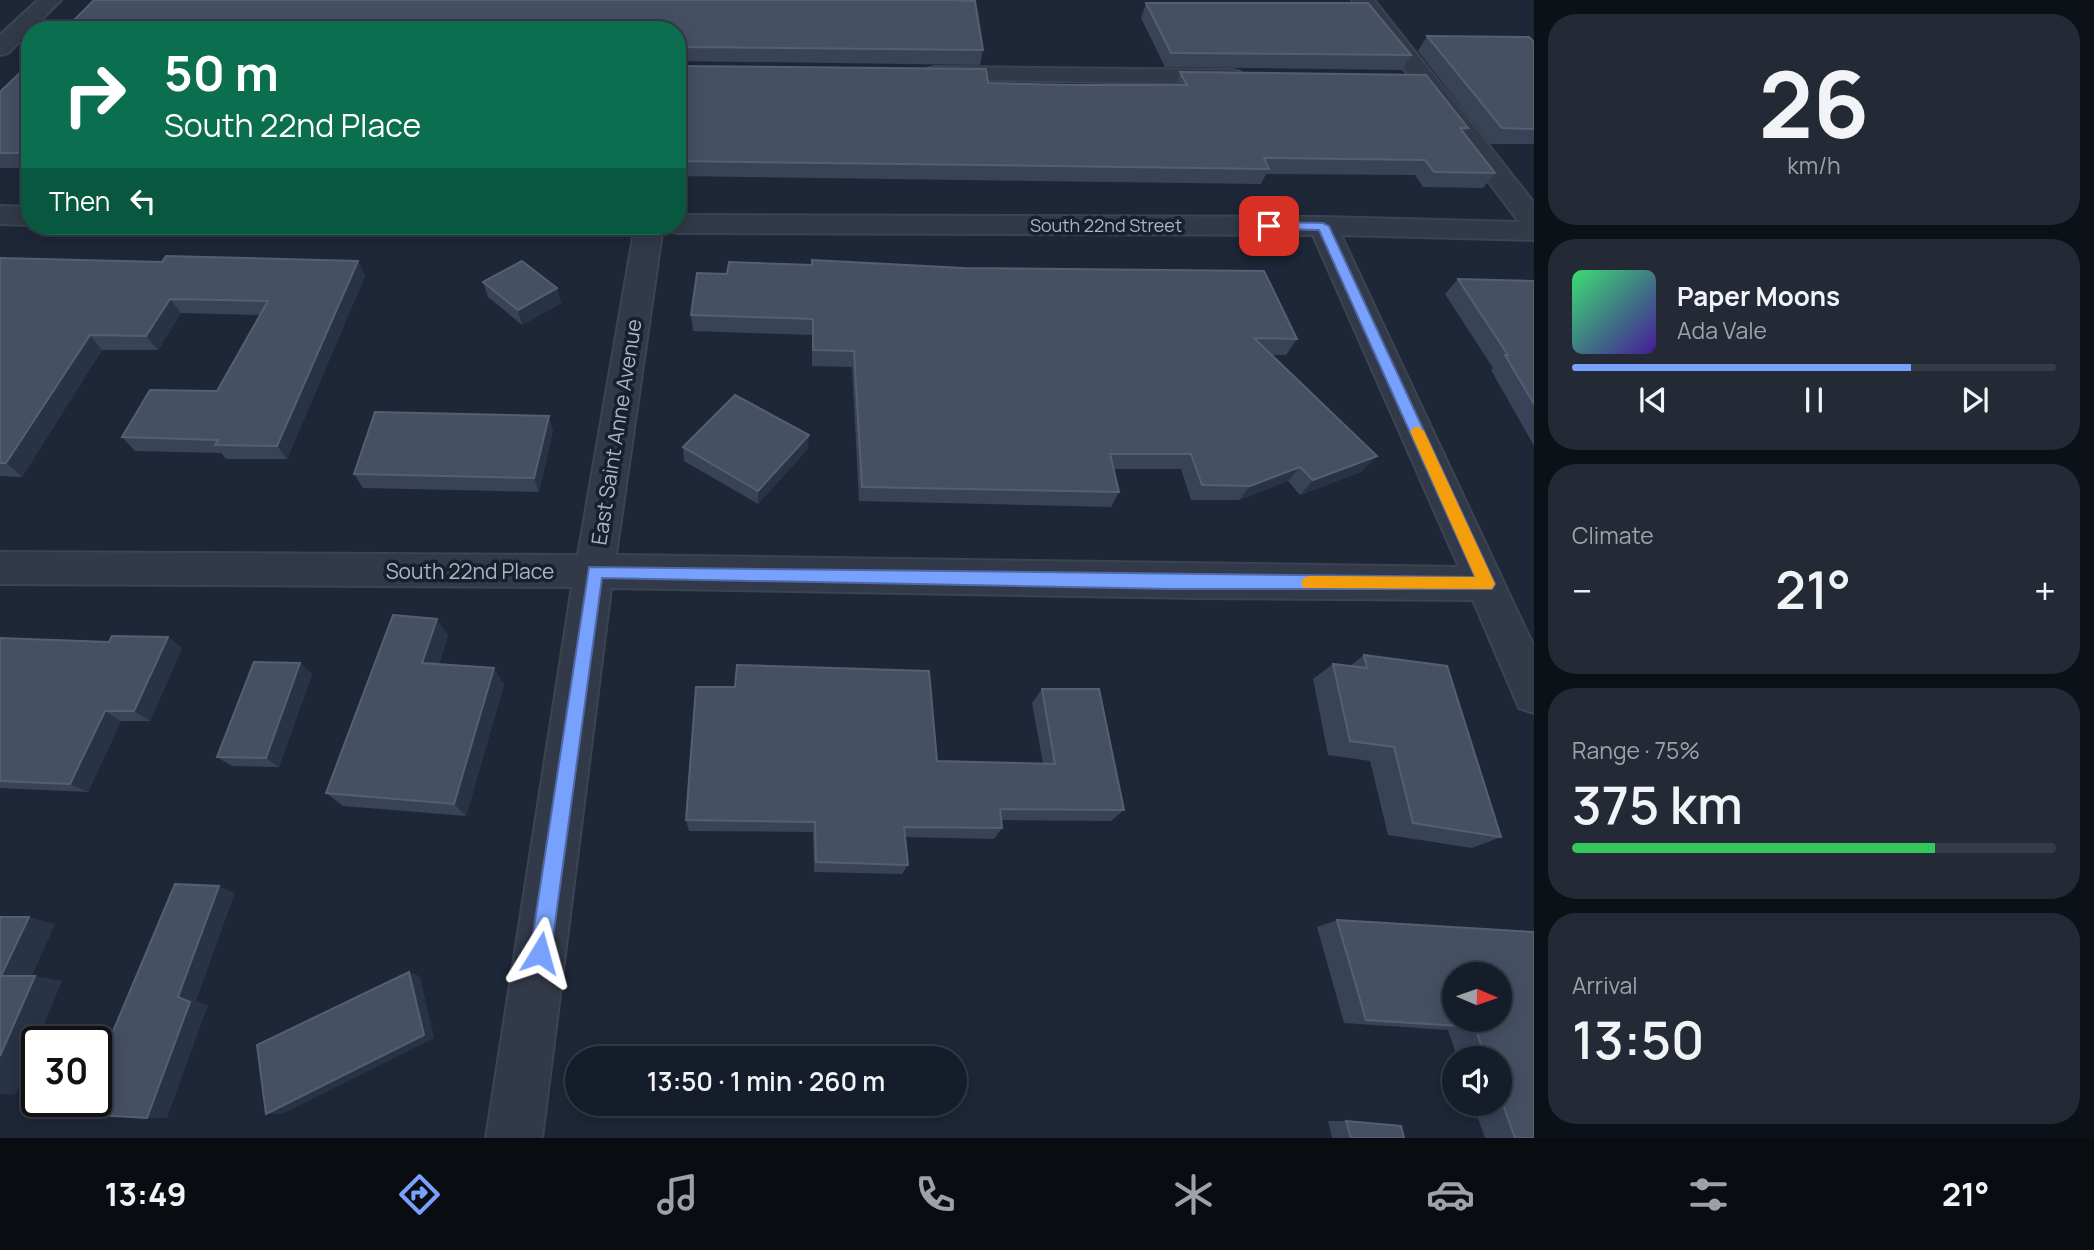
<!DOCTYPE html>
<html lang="en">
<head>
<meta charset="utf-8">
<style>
	:root { --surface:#161d2a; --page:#232a36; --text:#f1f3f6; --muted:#9ea2a8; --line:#353b47; --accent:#78a1fe }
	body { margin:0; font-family:Manrope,sans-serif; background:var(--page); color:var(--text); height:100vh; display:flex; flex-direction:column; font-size:26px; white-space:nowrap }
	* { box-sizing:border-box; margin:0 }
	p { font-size:23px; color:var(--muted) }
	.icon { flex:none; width:38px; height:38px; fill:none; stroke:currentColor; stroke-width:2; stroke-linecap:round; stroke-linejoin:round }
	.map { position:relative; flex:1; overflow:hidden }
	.details { display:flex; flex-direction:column; gap:14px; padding:14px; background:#0c1017; width:560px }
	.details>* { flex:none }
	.top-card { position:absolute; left:21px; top:21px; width:665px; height:214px; border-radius:28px; box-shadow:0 4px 18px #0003,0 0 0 2px var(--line); background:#0b6e4f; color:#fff; overflow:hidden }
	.needle { width:46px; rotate:92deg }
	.fabs { position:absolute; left:1442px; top:962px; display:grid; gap:14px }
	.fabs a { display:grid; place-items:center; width:70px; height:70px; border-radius:50%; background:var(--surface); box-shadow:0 4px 18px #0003,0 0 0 2px var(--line); font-size:35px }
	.speed { position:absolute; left:21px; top:1026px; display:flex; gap:14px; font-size:35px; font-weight:700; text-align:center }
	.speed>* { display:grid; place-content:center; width:91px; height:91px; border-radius:50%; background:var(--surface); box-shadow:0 4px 18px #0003,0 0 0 2px var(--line); line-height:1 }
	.speed .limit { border:4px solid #111; border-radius:10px; background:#fff; color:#111 }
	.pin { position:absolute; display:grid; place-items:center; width:60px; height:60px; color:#fff; margin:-30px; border-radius:14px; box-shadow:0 4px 10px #0006 }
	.me { position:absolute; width:77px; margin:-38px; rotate:8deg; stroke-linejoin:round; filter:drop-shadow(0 0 5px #0008) }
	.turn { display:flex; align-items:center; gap:24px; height:147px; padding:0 28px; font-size:32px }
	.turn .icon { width:91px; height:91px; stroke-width:2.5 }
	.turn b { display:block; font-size:49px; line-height:60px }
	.then { display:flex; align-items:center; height:66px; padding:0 28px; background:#0003; gap:14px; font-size:26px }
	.big { font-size:52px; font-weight:600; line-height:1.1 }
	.details .card { flex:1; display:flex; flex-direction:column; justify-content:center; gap:10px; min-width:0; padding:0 24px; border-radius:28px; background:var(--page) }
	.details .dial { align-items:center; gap:0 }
	.dial b { font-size:91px; line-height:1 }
	.song { display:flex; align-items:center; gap:21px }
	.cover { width:84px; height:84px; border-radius:10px; background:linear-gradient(135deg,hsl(140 70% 55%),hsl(260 70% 35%)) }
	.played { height:7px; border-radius:4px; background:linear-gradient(90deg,var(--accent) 70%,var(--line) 70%) }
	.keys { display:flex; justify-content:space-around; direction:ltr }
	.heat { display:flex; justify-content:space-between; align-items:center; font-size:38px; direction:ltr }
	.charge { height:10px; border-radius:5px; background:linear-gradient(90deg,#34c759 75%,var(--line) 0) }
	.trip { position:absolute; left:565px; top:1046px; width:402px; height:70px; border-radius:35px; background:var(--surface); box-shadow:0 4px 18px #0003,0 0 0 2px var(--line); font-weight:600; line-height:70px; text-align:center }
	.tab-bar { display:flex; height:112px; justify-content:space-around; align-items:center; background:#090c11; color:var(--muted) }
	.tab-bar .icon { width:49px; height:49px }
	.tab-bar .current { color:var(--accent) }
	.tab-bar b { font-size:32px; color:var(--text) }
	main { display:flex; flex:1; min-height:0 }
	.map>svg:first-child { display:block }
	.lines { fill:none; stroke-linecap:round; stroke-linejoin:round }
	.minor-casing { stroke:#3c4352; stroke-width:4 }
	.minor { fill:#323948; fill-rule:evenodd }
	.wall { fill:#394357 }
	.shaded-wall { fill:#293346 }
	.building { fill:#455063; stroke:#555f72; stroke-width:2; fill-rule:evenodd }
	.route { fill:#78a1fe; stroke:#4e69a5; stroke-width:2 }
	.slow { fill:#f59e0b }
	.labels { text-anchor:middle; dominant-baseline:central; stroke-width:7; stroke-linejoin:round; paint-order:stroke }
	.far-street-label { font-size:18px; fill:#acb4c5; stroke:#181f2d }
	.street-label { font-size:21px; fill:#acb4c5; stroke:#181f2d }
</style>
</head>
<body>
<main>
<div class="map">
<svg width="1534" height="1138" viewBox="0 0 1534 1138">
	<rect width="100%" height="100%" fill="#1e2738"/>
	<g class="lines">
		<defs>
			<g id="minor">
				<polygon points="38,0 61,0 8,53 0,55 0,35"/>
				<polygon points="1352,0 1374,0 1534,203 1534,240 1341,235 1534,647 1534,713 1519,708 1473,600 1199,598 611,588 542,1138 486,1138 572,587 0,584 0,552 578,555 635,226 663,226 616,555 1459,567 1313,235 677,233 667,230 664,226 677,226 677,215 1323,217 1519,222"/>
				<polygon points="935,67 1232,70 1240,72 1244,77 1240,82 1232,84 927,79 923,74 927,69"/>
				<polygon points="0,206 30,207 30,225 0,224"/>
			</g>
		</defs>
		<use href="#minor" class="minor-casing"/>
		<use href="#minor" class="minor"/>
	</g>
	<g class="wall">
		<polygon points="1146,3 1411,55 1402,70 1165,67 1141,18"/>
		<polygon points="677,30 983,50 980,65 677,61"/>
		<polygon points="1427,36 1534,42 1534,144 1490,144 1418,51"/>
		<polygon points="30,63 30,168 0,168 0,92"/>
		<polygon points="677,66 988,83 1071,85 1175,85 1180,72 1468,128 1464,133 1495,173 1483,188 1423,187 1415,175 1266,174 1261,184 677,176"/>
		<polygon points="0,258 162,262 358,261 365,276 287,459 226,459 221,453 135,451 122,437 217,391 260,315 181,313 158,350 102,350 22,477 0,476"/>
		<polygon points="727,274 1297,339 1286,355 1271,355 1363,471 1300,495 1288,481 1239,500 1191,500 1181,469 1114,469 1119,492 1111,507 859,501 852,367 812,366 812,335 693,331 691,315"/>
		<polygon points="1458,279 1534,281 1534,446 1491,370 1493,368 1445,294"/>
		<polygon points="483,282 557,288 561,303 522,325 488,297"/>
		<polygon points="553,430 539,492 363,488 354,474"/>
		<polygon points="683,447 808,449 758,504 684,461"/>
		<polygon points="448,635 439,664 504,684 466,816 343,806 326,793"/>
		<polygon points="168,637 182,648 150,721 121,721 88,792 0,788 0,638 109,642"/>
		<polygon points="1364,655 1501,837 1472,848 1388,835 1370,761 1328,755 1313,679 1333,664 1350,666"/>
		<polygon points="300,663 312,674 279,767 232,766 217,757"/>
		<polygon points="1042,689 1124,810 1111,821 1001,820 1002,828 994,839 905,837 908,865 902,874 814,872 813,832 689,831 686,820 937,761 1043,763 1032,703"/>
		<polygon points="1337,920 1534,932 1534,1138 1485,1138 1473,1104 1500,1104 1500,1059 1458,1059 1448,1030 1344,1023 1317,927"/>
		<polygon points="1328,1121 1346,1121 1404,1138 1332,1138"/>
	</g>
	<g class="shaded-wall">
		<polygon points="358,261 365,276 287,459 277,446"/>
		<polygon points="557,288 561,303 522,325 518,310"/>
		<polygon points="170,299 181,313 158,350 146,336"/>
		<polygon points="90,335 102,350 22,477 6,463"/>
		<polygon points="549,416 553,430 539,492 534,478"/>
		<polygon points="809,435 808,449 758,504 758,491"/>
		<polygon points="1377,456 1363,471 1300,495 1313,480"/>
		<polygon points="1300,467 1288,481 1239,500 1250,486"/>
		<polygon points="437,619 448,635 434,678 422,663"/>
		<polygon points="168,637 182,648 150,721 134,711"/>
		<polygon points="300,663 312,674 279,767 266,758"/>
		<polygon points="494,668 504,684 466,816 454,804"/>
		<polygon points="105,711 121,721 88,792 70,784"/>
		<polygon points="219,886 235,893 196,1001 208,1005 167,1118 147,1118 178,997"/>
		<polygon points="29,917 55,924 30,981 1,976"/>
		<polygon points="409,972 420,976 434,1038 282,1114 266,1114"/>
		<polygon points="35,976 62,981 15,1095 0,1094 0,1056"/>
	</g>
	<g class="building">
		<polygon points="94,0 946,0 975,1 983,50 677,47 677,30 64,30"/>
		<polygon points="1146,3 1368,3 1411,55 1171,53"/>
		<polygon points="1427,36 1529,37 1534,42 1534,129 1502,128"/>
		<polygon points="30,63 30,153 0,153 0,92"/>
		<polygon points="677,66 986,69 988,83 1071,85 1187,85 1180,72 1426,75 1468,128 1460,128 1495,173 1434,172 1425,160 1264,158 1269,169 677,161"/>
		<polygon points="166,256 358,261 277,446 215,445 218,440 122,437 150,390 217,391 268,301 170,299 146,336 90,335 6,463 0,463 0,258 162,262"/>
		<polygon points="812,260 963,268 1264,271 1297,339 1254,338 1377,456 1313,480 1300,467 1250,486 1202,485 1191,454 1110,454 1119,492 862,487 854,351 813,350 813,319 691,315 697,273 727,274 729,262 812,265"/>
		<polygon points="522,261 557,288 518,310 483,282"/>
		<polygon points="1458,279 1534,281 1534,404 1505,355 1508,355"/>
		<polygon points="735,395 809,435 758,491 683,447"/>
		<polygon points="375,412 549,416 534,478 354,474"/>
		<polygon points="393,615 437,619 422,663 494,668 454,804 326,793"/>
		<polygon points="112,636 168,637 134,711 105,711 70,784 0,781 0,638 109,642"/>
		<polygon points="1364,655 1447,666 1501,837 1413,823 1394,747 1350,741 1333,664 1367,668"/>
		<polygon points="254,662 300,663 266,758 217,757"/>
		<polygon points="737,665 929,671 937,761 1055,764 1042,689 1099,689 1124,810 1000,809 1002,828 904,827 908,865 816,862 815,822 686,820 696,687 735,687"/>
		<polygon points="175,884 219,886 178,997 190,1002 147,1118 79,1114 84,1101 96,1101 96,1072"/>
		<polygon points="0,917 29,917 1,976 35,976 0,1056"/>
		<path d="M1337,920L1534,932V1138H1515L1500,1096V1059H1486L1475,1027L1366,1020ZM1454,975H1500V1020H1454Z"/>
		<polygon points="409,972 424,1035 266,1114 257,1045"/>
		<polygon points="1346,1121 1401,1126 1404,1138 1351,1138"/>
	</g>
	<polygon class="route" points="1269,222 1323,223 1329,226 1495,584 1492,589 1172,589 602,578 551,953 548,961 540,964 533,961 530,953 589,567 1475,577 1319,230 1265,229 1263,226"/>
	<polygon class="slow" points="1417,426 1424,431 1495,584 1492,589 1304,588 1301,583 1304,578 1309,576 1475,577 1410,431"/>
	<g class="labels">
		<g class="far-street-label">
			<text x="1106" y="225">South 22nd Street</text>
		</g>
		<g class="street-label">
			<text transform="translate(616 432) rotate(-81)">East Saint Anne Avenue</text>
			<text x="470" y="571">South 22nd Place</text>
		</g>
	</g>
</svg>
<div class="fabs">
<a><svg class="needle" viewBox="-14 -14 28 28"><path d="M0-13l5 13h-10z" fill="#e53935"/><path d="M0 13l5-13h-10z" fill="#9ea2a8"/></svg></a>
<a><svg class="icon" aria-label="sound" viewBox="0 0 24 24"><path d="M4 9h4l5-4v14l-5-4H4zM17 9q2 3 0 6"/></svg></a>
</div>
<div class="speed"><div class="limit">30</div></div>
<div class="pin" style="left:1269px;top:226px;background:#d93025"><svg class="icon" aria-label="arrive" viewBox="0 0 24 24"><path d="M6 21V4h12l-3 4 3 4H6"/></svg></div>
<svg class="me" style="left:540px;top:953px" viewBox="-20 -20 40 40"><path d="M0-17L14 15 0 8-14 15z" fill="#78a1fe" stroke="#fff" stroke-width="4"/></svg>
<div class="trip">13:50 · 1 min · 260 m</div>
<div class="top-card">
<div class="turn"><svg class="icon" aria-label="right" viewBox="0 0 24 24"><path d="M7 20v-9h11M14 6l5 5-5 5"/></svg><div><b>50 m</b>South 22nd Place</div></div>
<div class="then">Then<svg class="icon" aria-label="left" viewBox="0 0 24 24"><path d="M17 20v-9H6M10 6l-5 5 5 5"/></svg></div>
</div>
</div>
<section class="details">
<div class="card dial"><b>26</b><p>km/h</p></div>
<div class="card">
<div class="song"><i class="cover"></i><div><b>Paper Moons</b><p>Ada Vale</p></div></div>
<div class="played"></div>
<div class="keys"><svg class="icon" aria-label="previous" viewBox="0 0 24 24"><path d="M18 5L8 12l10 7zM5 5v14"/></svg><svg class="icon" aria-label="pause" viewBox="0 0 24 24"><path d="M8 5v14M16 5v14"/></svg><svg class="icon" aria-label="next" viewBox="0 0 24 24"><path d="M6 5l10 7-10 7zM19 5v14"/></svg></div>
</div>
<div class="card"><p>Climate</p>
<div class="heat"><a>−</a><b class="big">21°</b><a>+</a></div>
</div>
<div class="card"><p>Range · 75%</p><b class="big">375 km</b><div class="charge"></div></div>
<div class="card"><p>Arrival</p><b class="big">13:50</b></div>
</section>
</main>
<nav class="tab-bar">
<b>13:49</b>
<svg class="icon current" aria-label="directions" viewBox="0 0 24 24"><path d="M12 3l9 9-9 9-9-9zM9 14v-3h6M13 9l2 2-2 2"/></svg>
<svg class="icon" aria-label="music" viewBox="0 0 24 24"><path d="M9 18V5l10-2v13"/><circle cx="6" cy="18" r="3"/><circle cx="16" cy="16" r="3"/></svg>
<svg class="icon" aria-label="phone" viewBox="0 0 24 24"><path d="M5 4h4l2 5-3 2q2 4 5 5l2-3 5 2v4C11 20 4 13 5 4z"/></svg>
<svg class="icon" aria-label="climate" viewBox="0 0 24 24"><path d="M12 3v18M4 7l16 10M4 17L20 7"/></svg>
<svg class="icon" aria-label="car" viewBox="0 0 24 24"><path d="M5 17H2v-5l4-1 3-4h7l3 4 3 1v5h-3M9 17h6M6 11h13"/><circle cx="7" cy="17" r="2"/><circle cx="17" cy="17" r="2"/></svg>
<svg class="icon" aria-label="filters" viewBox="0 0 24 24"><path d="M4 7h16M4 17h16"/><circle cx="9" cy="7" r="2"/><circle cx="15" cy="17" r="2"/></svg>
<b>21°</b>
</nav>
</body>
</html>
